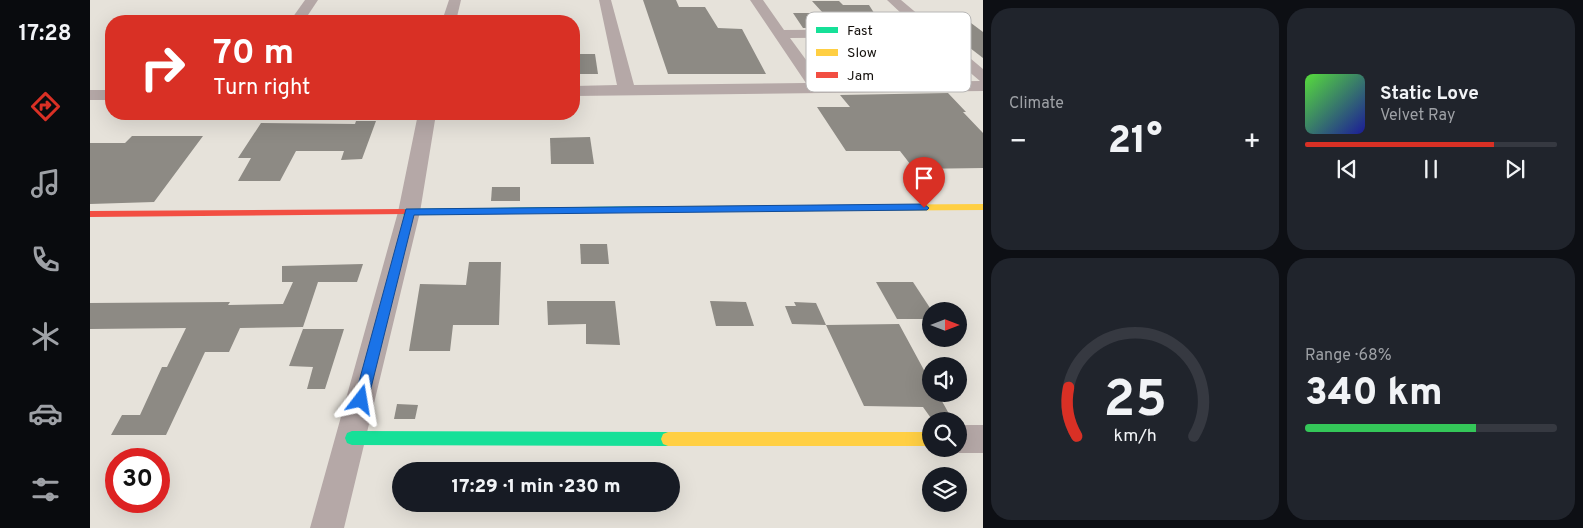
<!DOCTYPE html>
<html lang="en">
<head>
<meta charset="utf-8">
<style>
	:root { --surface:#171b24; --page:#20242c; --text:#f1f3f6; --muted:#9ea1a6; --line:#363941; --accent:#d93025 }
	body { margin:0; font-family:Overpass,sans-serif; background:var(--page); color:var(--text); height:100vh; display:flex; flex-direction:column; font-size:19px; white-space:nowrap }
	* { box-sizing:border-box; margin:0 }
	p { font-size:16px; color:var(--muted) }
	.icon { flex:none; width:28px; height:28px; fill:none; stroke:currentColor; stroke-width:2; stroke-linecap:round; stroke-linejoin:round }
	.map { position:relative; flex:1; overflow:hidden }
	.sheet { display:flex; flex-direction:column; gap:8px; padding:8px; background:#0d0f14; width:600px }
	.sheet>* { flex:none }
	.banner { position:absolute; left:15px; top:15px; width:475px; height:105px; border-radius:20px; box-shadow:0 5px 20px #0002; background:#d93025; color:#fff; overflow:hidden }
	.needle { width:32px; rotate:90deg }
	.buttons { position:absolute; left:832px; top:302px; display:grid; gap:10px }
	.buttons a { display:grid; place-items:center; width:45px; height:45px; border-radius:50%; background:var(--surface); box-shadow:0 5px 20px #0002; font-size:25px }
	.speed { position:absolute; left:15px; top:448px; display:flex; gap:10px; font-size:25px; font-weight:700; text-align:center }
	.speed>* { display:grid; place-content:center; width:65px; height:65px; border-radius:50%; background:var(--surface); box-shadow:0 5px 20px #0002; line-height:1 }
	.speed .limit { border:8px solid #d22; background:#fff; color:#111 }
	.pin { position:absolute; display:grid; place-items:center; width:42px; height:42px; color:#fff; margin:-51px -21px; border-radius:50% 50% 50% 0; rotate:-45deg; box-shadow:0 0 5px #0007 }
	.pin .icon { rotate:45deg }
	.me { position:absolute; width:55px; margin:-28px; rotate:14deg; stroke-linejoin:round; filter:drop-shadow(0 0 4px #0008) }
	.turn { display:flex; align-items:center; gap:18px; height:105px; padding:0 25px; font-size:22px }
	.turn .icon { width:65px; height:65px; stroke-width:2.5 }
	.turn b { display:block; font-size:35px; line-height:42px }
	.big { font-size:38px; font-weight:800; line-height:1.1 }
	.sheet .widget { flex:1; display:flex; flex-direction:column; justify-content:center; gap:8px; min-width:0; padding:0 18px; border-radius:20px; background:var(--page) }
	.sheet .dial { align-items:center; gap:0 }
	.dial svg { height:130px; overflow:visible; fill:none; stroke:var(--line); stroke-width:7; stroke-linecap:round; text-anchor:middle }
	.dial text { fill:var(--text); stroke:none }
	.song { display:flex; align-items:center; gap:15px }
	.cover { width:60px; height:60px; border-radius:8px; background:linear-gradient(135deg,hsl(110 70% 55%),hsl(240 70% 35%)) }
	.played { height:5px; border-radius:2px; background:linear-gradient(90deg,var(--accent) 75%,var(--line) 75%) }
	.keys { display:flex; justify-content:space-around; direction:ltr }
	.heat { display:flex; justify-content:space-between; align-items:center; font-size:28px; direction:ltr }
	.charge { height:8px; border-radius:4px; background:linear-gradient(90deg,#34c759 68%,var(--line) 0) }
	.sheet .tiles { flex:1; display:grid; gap:8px; grid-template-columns:repeat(2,1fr) }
	.trip { position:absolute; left:302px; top:462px; width:288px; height:50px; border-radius:25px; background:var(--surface); box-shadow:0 5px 20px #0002; font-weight:800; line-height:50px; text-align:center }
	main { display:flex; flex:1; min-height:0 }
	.menu { display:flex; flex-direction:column; width:90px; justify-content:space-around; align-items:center; background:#090b0e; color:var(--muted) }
	.menu .icon { width:35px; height:35px }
	.menu .on { color:var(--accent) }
	.menu b { font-size:22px; color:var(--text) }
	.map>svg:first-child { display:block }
	.building { fill:#8d8a84 }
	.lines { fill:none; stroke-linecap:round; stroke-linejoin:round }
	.street { fill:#b5a8a7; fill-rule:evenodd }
	.fast { fill:#16e098; fill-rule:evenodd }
	.slow { fill:#ffcf43; fill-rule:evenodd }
	.jam { fill:#f24e42; fill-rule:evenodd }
	.route { fill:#1a73e8; stroke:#114b97 }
	.key { fill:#fff; stroke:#b8b7b6; stroke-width:1 }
	.key-label { font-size:14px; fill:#14100c }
</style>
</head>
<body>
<main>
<nav class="menu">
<b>17:28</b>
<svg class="icon on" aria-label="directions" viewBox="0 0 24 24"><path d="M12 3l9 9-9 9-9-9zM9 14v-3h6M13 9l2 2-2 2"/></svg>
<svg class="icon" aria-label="music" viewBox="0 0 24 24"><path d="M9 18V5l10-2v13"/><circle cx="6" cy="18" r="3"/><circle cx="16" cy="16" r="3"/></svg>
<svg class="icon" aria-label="phone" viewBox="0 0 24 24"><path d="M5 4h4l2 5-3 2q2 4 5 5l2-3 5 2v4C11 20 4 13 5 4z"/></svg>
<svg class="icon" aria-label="climate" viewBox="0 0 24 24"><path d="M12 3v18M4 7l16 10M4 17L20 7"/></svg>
<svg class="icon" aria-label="car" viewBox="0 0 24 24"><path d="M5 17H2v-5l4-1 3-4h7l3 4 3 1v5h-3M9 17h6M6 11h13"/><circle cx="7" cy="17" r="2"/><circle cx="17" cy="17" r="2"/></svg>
<svg class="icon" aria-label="filters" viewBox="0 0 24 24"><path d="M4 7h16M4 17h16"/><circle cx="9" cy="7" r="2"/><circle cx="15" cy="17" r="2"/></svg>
</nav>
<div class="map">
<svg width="893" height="528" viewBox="0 0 893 528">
	<rect width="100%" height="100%" fill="#e6e2da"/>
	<g class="building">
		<polygon points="553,0 586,0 589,7 615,7 628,28 652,29 676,74 578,74"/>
		<polygon points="722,1 749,1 753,5 779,5 793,27 713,28 703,13 733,13"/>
		<polygon points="881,23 893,32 893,58 849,24"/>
		<polygon points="484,54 505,54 508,74 484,74"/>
		<polygon points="858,93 876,112 873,112 893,133 893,168 824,169 810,151 756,151 727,107 760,107 750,95"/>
		<polygon points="266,121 286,121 272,159 251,160 254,151 206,151 190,181 148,181 161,158 148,158 171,123 265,124"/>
		<polygon points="42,136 113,136 64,202 0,204 0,143 35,143"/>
		<polygon points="500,137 504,164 461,164 460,138"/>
		<polygon points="402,187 430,187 430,201 401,201"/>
		<polygon points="490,244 517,244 519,264 491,264"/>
		<polygon points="379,262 411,262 409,325 363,325 360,351 319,351 330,284 376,285"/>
		<polygon points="273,264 267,282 228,282 213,327 150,328 139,352 115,352 76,435 21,435 32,415 50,415 72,367 77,367 96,328 0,329 0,303 140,302 138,305 193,304 203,282 192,282 192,266"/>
		<polygon points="786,282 823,282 842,311 841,319 807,319"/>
		<polygon points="457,301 525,301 530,345 496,344 496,324 458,325"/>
		<polygon points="620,301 656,302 664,326 626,326"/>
		<polygon points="704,302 726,303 736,325 702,324 695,306 706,306"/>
		<polygon points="809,324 841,383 841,394 848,394 863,421 843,421 833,407 774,406 736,325"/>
		<polygon points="213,329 254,329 235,389 217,389 223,367 199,366"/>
		<polygon points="307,404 328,405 325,419 304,419"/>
	</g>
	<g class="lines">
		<g class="street">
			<polygon points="215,0 228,0 214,21 200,21"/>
			<polygon points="359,0 371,0 366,21 352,21"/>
			<path d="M509,0H521L544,85L716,83L660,0H673L694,30L828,29L797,0H811L893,69V91L484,96V86L527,85ZM838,37L890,81L733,83L700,38Z"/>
			<rect x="0" y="90" width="21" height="10"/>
			<polygon points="328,114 346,114 330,212 254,528 220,528 308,212"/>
			<polygon points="869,425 893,425 893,453 869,453 858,449 869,449"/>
		</g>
		<g class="fast">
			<polygon points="585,206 590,209 589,211 314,215 309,212 314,209"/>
			<polygon points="262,431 578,432 583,434 585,439 583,444 578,446 262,445 257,443 255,438 257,433"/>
		</g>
		<g class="slow">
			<polygon points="893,204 893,210 585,212 580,209 585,206"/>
			<polygon points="578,432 841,432 841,446 578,446 573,444 571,439 573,434"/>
		</g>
		<polygon class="jam" points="314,209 319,212 318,214 0,217 0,211"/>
	</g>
	<polygon class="route" points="834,204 839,208 837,210 324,215 278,400 276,405 271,406 266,405 264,400 316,209"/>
	<rect x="716" y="12" width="165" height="80" rx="8" class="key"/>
	<rect x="726" y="27" width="22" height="6" fill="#16e098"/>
	<rect x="726" y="49" width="22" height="7" fill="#ffcf43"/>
	<rect x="726" y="72" width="22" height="6" fill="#f24e42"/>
	<g class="key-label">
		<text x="757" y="35">Fast</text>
		<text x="757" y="57">Slow</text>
		<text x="757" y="80">Jam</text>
	</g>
</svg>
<div class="buttons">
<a><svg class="needle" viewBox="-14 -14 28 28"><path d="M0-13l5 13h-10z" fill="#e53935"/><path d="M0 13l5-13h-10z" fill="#9ea1a6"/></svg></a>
<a><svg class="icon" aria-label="sound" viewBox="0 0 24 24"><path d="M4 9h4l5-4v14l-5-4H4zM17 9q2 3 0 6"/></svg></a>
<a><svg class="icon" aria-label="search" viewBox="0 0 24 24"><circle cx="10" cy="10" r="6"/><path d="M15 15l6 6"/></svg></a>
<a><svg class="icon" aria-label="layers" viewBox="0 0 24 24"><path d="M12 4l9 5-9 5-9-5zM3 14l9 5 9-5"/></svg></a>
</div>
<div class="speed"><div class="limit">30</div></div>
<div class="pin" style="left:834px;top:208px;background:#d93025"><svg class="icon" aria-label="arrive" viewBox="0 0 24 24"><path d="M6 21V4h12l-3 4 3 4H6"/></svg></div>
<svg class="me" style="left:271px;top:400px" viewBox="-20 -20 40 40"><path d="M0-17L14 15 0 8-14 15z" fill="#1a73e8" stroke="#fff" stroke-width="4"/></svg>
<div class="trip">17:29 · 1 min · 230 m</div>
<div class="banner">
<div class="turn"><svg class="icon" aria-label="right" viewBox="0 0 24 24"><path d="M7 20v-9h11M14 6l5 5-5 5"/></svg><div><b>70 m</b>Turn right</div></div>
</div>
</div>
<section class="sheet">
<div class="tiles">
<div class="widget"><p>Climate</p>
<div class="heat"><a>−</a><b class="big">21°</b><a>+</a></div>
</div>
<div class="widget">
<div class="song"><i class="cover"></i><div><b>Static Love</b><p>Velvet Ray</p></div></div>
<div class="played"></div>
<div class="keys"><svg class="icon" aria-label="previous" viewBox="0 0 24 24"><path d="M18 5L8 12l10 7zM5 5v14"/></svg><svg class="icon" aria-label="pause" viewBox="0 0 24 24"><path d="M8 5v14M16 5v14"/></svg><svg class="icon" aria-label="next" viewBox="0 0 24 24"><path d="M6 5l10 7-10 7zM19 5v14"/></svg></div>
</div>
<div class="widget dial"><svg viewBox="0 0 100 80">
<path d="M14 69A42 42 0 1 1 86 69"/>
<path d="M14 69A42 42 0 0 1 9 39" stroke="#d93025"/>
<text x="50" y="56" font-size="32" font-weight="700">25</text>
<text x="50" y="72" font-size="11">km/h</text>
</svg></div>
<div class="widget"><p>Range · 68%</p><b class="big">340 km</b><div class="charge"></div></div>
</div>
</section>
</main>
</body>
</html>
